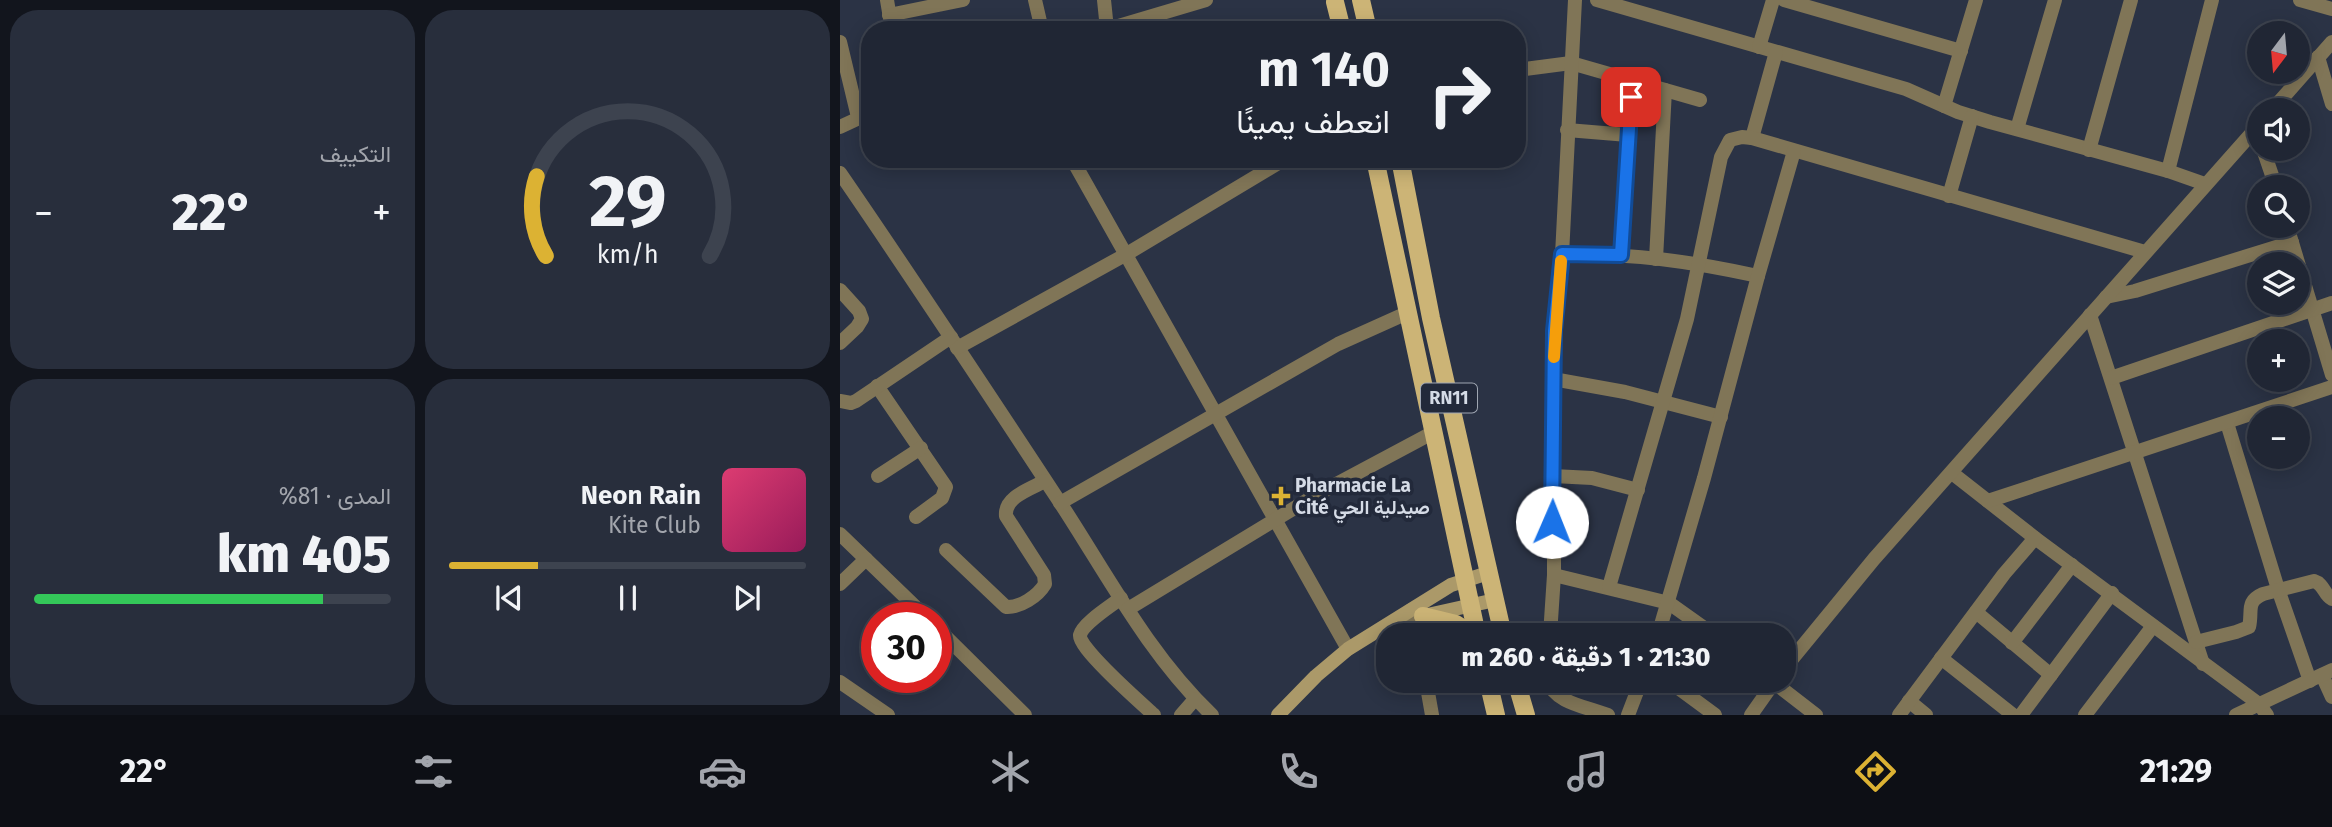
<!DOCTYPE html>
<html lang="ar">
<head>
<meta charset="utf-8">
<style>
	:root { --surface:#202634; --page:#282e3c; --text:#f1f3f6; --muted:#a2a5ac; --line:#3d434f; --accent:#dcb233 }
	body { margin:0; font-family:"Fira Sans",Vazirmatn,sans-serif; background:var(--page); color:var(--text); direction:rtl; height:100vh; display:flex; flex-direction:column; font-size:26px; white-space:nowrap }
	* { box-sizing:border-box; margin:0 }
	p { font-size:23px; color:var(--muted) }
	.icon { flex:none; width:38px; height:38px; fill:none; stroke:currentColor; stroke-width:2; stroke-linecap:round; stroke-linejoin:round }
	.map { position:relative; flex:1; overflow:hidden; direction:ltr }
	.drawer { display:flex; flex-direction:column; gap:10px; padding:10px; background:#12151d; width:840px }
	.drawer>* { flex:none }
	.banner { position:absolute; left:21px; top:21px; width:665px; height:147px; border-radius:28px; box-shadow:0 4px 18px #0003,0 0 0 2px var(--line); direction:rtl; background:#202634; color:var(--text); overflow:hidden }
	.needle { width:46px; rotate:196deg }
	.controls { position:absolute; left:1407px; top:21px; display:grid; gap:14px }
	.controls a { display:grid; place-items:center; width:63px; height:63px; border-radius:50%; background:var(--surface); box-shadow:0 4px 18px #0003,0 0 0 2px var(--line); font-size:35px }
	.speed { position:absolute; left:21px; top:602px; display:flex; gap:14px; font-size:35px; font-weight:700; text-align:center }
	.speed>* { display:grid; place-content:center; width:91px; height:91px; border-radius:50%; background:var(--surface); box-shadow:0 4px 18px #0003,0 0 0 2px var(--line); line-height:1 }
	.speed .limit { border:10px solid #d22; background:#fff; color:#111 }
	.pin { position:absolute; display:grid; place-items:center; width:60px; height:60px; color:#fff; margin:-30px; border-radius:14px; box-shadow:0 4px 10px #0006 }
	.me { position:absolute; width:77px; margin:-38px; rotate:1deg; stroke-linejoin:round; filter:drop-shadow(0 0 5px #0008) }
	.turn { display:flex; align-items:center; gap:24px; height:147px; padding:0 21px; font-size:32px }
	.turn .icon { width:91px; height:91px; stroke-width:2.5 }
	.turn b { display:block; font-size:49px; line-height:60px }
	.big { font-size:52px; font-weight:800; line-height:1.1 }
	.drawer .widget { flex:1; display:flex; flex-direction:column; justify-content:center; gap:10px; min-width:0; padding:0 24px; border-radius:28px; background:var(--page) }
	.drawer .dial { align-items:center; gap:0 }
	.dial svg { height:182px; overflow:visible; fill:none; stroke:var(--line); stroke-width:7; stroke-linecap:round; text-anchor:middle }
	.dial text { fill:var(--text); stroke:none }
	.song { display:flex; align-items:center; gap:21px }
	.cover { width:84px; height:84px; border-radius:10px; background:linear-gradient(135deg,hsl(340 70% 55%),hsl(330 70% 35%)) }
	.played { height:7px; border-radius:4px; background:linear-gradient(90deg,var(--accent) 25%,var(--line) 25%) }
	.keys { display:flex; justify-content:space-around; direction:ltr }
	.heat { display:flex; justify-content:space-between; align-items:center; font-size:38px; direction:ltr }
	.charge { height:10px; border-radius:5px; background:linear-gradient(90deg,#34c759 81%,var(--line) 0) }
	.drawer .tiles { flex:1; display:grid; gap:10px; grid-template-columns:repeat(2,1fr) }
	.trip { position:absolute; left:536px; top:623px; width:420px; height:70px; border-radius:28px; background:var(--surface); box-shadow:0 4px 18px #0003,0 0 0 2px var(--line); font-weight:800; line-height:70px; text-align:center; direction:rtl }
	.tabs { display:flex; height:112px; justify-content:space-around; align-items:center; background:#0d0f15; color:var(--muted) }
	.tabs .icon { width:49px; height:49px }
	.tabs .selected { color:var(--accent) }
	.tabs b { font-size:32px; color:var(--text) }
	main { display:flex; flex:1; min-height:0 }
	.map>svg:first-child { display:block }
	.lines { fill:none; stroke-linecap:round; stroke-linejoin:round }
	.street { stroke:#807557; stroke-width:14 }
	.secondary { stroke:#ab9969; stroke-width:14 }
	.primary { stroke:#ccb476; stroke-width:18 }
	.route-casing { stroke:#114b97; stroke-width:18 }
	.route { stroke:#1a73e8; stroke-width:12 }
	.slow { stroke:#f59e0b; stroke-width:12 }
	.poi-dot { fill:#dcb233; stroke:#22293a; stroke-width:2.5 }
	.labels { text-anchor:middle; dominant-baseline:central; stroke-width:7; stroke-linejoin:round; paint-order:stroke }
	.shield { fill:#22293a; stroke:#9fa6b2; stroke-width:2 }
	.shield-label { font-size:18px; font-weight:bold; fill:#d5dbe6 }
	.poi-label { font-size:19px; font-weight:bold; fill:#d5dbe6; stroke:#22293a; text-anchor:start }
</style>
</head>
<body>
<main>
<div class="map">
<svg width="1492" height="715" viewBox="0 0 1492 715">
	<rect width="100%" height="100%" fill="#2b3345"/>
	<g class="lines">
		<g class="street">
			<polyline points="47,0 52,30"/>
			<polyline points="195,0 202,30"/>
			<polyline points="264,0 267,29"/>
			<polyline points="757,0 1066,89 1118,112 1150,122 1328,171 1365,184"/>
			<polyline points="944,0 1121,51"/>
			<polyline points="1460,0 1492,9"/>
			<polyline points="49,15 123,0"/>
			<polyline points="265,30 366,0"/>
			<polyline points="0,42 18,117"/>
			<polyline points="919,47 933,0"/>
			<polyline points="1478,57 1492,104"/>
			<polyline points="677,70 731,63 860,100"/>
			<polyline points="1104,106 1136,0"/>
			<polyline points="1432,110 1492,42"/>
			<polyline points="0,127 30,113"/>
			<polyline points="1177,129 1215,0"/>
			<polyline points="727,130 788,135"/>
			<polyline points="912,138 936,52"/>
			<polyline points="1423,149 1436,187"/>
			<polyline points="1249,150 1291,0"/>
			<polyline points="232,159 508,649"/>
			<polyline points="1328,171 1372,0"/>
			<path d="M0,173C75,282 148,393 221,504C268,576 309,655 372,715"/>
			<polyline points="1109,196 1132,116"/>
			<polyline points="1447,226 1492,375"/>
			<path d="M722,255C788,252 853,262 918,276"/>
			<polyline points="781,255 792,80"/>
			<polyline points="816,259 825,90"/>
			<polyline points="0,290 19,311 22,319 17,327 0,343"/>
			<polyline points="1266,297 1295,291 1452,242"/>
			<polyline points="1250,315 1363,664"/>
			<polyline points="117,348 285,255 445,159"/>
			<polyline points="1271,378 1492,303"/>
			<polyline points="713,379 785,392 881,417"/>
			<polyline points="37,386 106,487 102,498 76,517"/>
			<polyline points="0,401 11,403 16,401 111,337"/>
			<polyline points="1387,423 1438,589 1470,681"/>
			<polyline points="1112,473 1195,538 1419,704 1427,715"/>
			<polyline points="38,476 81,448"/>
			<polyline points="713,476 752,478 798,490"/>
			<polyline points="1148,501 1492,387"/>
			<polyline points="220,503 498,344 567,313"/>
			<polyline points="0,534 87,618"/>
			<path d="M106,550L166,607C180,608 198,596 205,584L204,575L166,516C164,497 190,489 205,481"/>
			<polyline points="714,575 829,603 874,635"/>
			<polyline points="0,584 26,559"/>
			<polyline points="769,587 847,319 881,157 890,140 902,137 912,138 1305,252"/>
			<path d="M281,598C271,606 243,623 240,635C237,647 302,704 314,715"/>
			<polyline points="288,609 476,495 594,432"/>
			<polyline points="571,610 577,635"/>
			<polyline points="1136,612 1211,675"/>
			<polyline points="96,627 185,715"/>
			<polyline points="710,635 714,575 714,331 722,255 735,0"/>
			<polyline points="818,635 864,478 918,276 954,151"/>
			<path d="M1356,642L1396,632L1409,627C1413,611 1405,602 1423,594L1474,581C1484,584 1484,595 1492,599"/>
			<polyline points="1172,643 1232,565"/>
			<polyline points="1101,658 1173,715"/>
			<polyline points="943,670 1034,559 1419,125"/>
			<polyline points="1482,675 1492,697"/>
			<polyline points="586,681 592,715"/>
			<path d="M708,681C714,703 748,707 768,715"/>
			<polyline points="829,681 875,715"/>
			<polyline points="932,681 976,715"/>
			<polyline points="0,682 48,715"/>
			<polyline points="1069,701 1086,715"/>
			<polyline points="341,715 355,699"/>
			<polyline points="788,715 801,681"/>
			<polyline points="911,715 935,681"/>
			<polyline points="1059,715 1164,574 1195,538"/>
			<polyline points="1181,715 1272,593"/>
			<polyline points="1245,715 1313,626"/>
			<polyline points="1396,715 1492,670"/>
		</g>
		<g class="secondary">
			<polyline points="583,616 655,600"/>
			<polyline points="438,715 476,676 508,649 611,585 648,573"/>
		</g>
		<g class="primary">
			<polyline points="521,0 528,30"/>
			<polyline points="495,2 502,30"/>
			<polyline points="535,159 637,635"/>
			<polyline points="560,159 591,318 663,635"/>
			<polyline points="583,616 616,624 633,635"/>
			<polyline points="648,681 656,715"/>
			<polyline points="676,681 686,715"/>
		</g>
	</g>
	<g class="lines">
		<defs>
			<polyline id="route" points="712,522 714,331 722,254 781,255 791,97"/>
		</defs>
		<use href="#route" class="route-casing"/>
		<use href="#route" class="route"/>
		<polyline class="slow" points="714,357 721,261"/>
	</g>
	<path class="poi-dot" d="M437.5 485.5h7v7h7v7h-7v7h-7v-7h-7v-7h7z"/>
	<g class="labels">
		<rect class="shield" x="581" y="383.5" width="56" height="29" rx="5"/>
		<g class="shield-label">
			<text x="609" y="398">RN11</text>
		</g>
		<g class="poi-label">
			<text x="455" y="485">Pharmacie La<tspan x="455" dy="22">Cité صيدلية الحي</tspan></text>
		</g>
	</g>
</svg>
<div class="controls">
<a><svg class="needle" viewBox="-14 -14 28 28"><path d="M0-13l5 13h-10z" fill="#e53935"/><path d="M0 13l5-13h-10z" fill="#a2a5ac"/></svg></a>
<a><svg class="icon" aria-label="sound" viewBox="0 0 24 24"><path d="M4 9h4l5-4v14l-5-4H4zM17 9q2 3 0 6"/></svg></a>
<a><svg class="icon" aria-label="search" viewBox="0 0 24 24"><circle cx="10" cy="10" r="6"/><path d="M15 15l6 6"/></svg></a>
<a><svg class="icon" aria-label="layers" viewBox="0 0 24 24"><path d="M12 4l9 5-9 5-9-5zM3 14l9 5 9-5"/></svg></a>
<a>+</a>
<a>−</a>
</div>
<div class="speed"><div class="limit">30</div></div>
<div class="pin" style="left:791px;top:97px;background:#d93025"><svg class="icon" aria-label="arrive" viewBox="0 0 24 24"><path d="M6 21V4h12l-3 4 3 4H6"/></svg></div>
<svg class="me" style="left:712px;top:522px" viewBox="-20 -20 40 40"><circle r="19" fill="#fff"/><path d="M0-13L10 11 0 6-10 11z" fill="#1a73e8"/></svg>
<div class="trip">21:30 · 1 دقيقة · 260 m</div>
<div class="banner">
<div class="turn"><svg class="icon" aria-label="right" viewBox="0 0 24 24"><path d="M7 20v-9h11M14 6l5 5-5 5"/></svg><div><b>140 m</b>انعطف يمينًا</div></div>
</div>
</div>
<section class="drawer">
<div class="tiles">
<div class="widget dial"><svg viewBox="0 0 100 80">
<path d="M14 69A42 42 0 1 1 86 69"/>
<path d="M14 69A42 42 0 0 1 10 34" stroke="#dcb233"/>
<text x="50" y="56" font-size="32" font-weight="700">29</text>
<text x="50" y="72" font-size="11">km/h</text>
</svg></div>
<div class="widget"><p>التكييف</p>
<div class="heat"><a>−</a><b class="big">22°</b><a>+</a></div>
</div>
<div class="widget">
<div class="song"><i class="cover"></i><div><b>Neon Rain</b><p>Kite Club</p></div></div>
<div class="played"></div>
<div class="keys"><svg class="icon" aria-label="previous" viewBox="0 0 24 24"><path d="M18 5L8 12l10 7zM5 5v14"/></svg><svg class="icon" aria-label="pause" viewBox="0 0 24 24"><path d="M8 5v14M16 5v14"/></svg><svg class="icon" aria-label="next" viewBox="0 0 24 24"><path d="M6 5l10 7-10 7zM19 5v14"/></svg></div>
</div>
<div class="widget"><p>المدى · 81%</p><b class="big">405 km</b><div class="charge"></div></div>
</div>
</section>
</main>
<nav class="tabs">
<b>21:29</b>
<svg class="icon selected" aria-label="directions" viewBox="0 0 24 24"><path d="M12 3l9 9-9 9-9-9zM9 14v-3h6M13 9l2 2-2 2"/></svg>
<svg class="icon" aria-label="music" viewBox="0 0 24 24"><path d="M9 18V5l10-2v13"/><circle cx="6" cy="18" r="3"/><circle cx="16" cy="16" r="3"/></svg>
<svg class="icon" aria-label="phone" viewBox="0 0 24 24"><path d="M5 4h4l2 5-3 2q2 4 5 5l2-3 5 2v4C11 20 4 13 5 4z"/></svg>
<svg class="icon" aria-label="climate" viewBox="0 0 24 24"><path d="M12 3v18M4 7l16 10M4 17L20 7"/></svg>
<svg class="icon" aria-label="car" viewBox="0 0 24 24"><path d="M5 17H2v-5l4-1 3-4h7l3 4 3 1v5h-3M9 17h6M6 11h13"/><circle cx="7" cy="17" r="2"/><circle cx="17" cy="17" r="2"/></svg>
<svg class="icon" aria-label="filters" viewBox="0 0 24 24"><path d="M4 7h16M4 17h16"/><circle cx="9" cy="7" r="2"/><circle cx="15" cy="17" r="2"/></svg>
<b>22°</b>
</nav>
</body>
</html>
